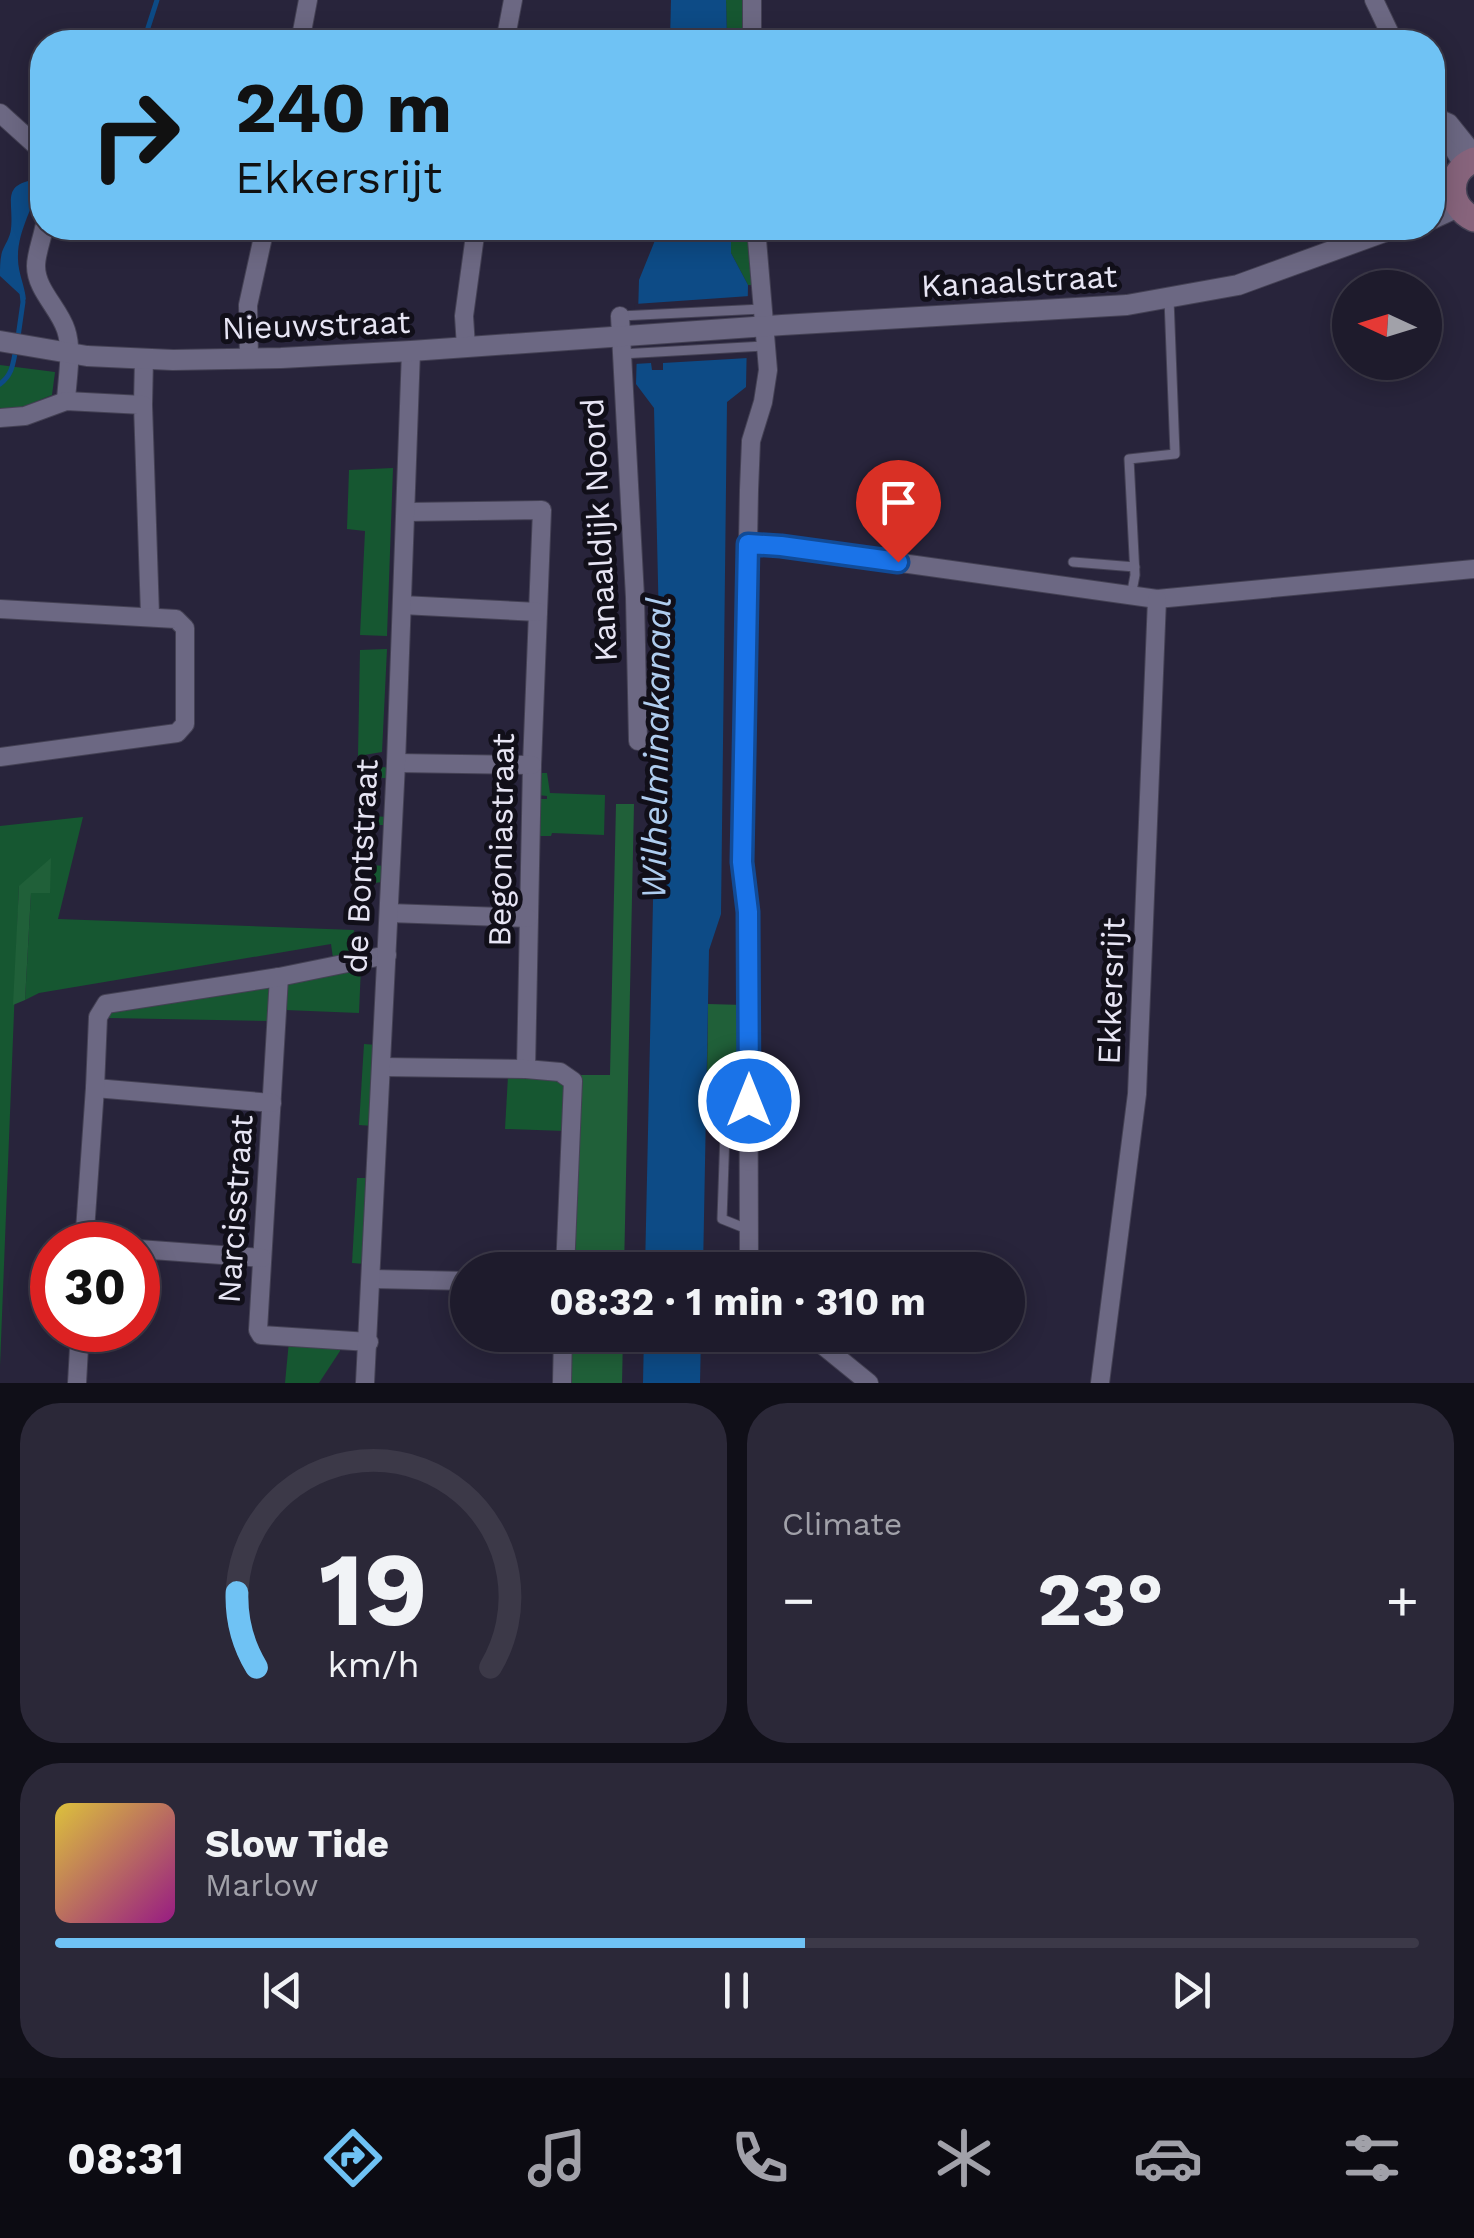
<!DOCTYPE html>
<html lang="en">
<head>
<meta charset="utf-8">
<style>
	:root { --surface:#1e1b2c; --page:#2b2838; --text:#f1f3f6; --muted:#a1a1a9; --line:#3c3948; --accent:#6fc2f4 }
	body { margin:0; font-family:"Work Sans",sans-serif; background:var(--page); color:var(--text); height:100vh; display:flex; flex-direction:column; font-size:38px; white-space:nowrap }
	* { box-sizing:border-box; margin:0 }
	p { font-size:32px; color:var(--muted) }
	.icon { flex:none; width:55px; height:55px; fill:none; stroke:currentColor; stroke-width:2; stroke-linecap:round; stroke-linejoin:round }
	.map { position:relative; height:1383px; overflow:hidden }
	.sheet { display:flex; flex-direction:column; gap:20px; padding:20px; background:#100f18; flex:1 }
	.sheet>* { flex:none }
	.banner { position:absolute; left:30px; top:30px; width:1415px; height:210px; border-radius:40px; box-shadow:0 5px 25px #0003,0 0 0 2px var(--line); background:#6fc2f4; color:#111; overflow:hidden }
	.needle { width:65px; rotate:274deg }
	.tools { position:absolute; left:1332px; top:270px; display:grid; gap:20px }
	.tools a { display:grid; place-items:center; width:110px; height:110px; border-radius:50%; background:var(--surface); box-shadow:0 5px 25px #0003,0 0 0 2px var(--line); font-size:50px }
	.speed { position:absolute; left:30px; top:1222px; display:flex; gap:20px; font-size:50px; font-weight:700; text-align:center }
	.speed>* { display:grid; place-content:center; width:130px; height:130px; border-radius:50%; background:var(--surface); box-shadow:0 5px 25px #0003,0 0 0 2px var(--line); line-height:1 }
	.speed .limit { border:15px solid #d22; background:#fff; color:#111 }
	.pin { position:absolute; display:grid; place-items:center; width:85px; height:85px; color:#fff; margin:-102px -42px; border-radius:50% 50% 50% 0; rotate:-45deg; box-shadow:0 0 10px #0007 }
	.pin .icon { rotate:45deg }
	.me { position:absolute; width:110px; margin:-55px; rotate:0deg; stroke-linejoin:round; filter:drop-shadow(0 0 8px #0008) }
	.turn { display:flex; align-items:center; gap:35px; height:210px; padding:0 40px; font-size:45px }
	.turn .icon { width:130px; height:130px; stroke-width:2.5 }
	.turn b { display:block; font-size:70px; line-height:85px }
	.big { font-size:75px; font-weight:700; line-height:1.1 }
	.sheet .widget { flex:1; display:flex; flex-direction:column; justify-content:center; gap:15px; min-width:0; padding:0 35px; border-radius:40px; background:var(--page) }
	.sheet .dial { align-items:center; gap:0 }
	.dial svg { height:260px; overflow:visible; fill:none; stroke:var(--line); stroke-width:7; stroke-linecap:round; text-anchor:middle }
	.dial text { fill:var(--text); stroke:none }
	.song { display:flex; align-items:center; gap:30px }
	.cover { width:120px; height:120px; border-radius:15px; background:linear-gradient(135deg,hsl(50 70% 55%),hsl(310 70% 35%)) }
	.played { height:10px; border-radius:5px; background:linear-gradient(90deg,var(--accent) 55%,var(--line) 55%) }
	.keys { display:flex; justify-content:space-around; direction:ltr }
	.heat { display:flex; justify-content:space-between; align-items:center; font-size:55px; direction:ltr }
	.sheet .tiles { flex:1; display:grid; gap:20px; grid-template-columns:1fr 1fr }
	.widget:last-child { grid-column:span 2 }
	.trip { position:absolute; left:450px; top:1252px; width:575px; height:100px; border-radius:50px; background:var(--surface); box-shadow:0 5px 25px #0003,0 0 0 2px var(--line); font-weight:700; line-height:100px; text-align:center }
	.tab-bar { display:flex; height:160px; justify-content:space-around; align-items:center; background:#0c0b12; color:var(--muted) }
	.tab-bar .icon { width:70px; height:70px }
	.tab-bar .current { color:var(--accent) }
	.tab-bar b { font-size:45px; color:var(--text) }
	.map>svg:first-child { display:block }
	.green { fill:#165731 }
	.forest { fill:#206039 }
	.water { fill:#0d4b86 }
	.pier { fill:#28243b }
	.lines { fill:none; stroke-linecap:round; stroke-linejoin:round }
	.stream { stroke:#0d4b86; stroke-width:5 }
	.service-casing { stroke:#444154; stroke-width:11 }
	.minor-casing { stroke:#444154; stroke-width:20 }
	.tertiary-casing { stroke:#444154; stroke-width:22 }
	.secondary-casing { stroke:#444154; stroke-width:28 }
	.service { stroke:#6c6883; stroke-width:9 }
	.minor { stroke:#6c6883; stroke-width:18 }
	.tertiary { stroke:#6c6883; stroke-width:20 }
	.secondary { stroke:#87647c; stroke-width:25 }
	.route-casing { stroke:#114b97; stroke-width:25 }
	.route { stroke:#1a73e8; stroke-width:18 }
	.labels { text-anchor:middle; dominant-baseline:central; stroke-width:10; stroke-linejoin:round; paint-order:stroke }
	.street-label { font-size:32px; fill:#e7e5f4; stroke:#110f19 }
	.water-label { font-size:35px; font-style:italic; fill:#afcdef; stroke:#110f19 }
</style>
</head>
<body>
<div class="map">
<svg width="1474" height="1383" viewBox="0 0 1474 1383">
	<rect width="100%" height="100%" fill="#28243b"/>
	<g class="green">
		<polygon points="726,0 746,0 746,42 727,42"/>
		<polygon points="731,228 750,228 757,285 748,285 731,253"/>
		<polygon points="0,365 55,372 52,395 20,408 0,409"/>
		<polygon points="393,468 387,636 360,635 365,531 347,529 349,470"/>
		<polygon points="387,649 382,752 358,756 360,650"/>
		<polygon points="385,767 388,770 388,778 374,778 373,816 387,817 386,825 374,825 372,865 384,866 383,882 355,885 359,774 375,768"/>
		<polygon points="539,773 547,773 550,793 605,795 604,835 552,833 551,836 537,836 538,799 547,799 547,796 538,795"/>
		<polygon points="83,817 58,919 354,930 352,952 333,958 331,944 39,993 25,1000 31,893 19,886 0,1366 0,826"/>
		<polygon points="361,966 359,1013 285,1010 285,990 288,980"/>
		<polygon points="271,987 269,1021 109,1018 110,1008"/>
		<polygon points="364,1044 377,1045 373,1126 359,1125"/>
		<polygon points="508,1076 555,1080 567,1088 565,1131 505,1129"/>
		<polygon points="357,1178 369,1178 365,1264 352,1263"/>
		<polygon points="289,1341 341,1342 340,1351 319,1383 285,1383"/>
	</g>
	<g class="forest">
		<polygon points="616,804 634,804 624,1270 571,1270 568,1075 610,1075"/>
		<polygon points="51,858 50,893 31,893 25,1000 13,1005 19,886"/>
		<polygon points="708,1004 744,1005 743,1082 707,1080"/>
		<polygon points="569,1335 623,1335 622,1383 569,1383"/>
	</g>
	<g class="water">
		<polygon points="671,0 726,0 727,42 670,42"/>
		<path d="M39,179C35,207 17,230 18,259C18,273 25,286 26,300L0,276C0,268 0,259 2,252C5,244 10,238 11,229C14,200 0,184 39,179Z"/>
		<polygon points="660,228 731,228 731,253 748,285 746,387 727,402 721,914 709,950 703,1270 645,1270 659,625 654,408 636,384 639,280"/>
		<polygon points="644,1335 701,1335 700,1383 643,1383"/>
	</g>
	<polygon class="pier" points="750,296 748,358 663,363 663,370 652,370 651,363 634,364 635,304"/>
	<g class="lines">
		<g class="stream">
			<polyline points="146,42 147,31 157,0"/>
			<polyline points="18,337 23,302 22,293"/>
			<path d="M0,384C13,374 13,363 16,348"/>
		</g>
		<defs>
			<g id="service">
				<polyline points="620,316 762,309"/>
				<polyline points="621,354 766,346"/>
				<polyline points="1073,562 1135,567"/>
				<polyline points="1131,596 1135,575 1129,459 1175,454 1169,299"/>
				<polyline points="747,1229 722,1219 726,1103 749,1101"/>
			</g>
			<g id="minor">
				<polyline points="752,0 752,42"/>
				<polyline points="1374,0 1394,42"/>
				<polyline points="300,42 308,0"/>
				<polyline points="505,42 513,0"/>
				<polyline points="0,113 42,151"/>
				<polyline points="1432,113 1463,165"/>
				<polyline points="1440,119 1449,123 1474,154"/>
				<path d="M44,228C42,239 36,254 36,266C36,290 59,308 66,330C73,351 67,379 66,401"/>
				<polyline points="620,316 635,597 638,741"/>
				<polyline points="466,347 464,316 476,228"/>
				<polyline points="249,359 248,305 265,228"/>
				<polyline points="143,405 144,358"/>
				<polyline points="0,418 25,416 66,401 143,405 150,615"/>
				<polyline points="406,512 542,510 532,765 526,1069"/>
				<polyline points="748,544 781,546 1157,599 1474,569"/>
				<polyline points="402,605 538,612"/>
				<polyline points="0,609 176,619 185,628 185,724 177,733 0,757"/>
				<polyline points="396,763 532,765"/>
				<polyline points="389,913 528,918"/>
				<polyline points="279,977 258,1330 261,1335 369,1342"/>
				<polyline points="382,1067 526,1069 560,1072 573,1081 565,1270"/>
				<polyline points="95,1088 272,1103"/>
				<polyline points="84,1245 95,1088 98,1017 106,1004 279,977 387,955"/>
				<polyline points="138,1249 262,1258"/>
				<polyline points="749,1270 748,912 742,862 749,490 751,441 763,402 768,370 756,228"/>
				<polyline points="372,1279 468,1281"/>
				<polyline points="810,1335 869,1383"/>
				<polyline points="77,1383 80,1330"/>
				<polyline points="365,1383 396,763 411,351"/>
				<polyline points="562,1383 563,1335"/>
				<polyline points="1100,1383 1137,1094 1157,599"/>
			</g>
			<g id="tertiary">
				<polyline points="1432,200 1453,188"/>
				<polyline points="1432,219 1458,207"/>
				<polyline points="0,341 87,356 173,360 281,358 411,351 782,325 1127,305 1238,285 1395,228"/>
			</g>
			<path id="secondary" d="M1474,160C1446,172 1447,206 1474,219"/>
		</defs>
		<use href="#service" class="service-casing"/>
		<use href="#minor" class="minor-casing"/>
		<use href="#tertiary" class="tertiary-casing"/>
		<use href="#secondary" class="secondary-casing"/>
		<use href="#service" class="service"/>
		<use href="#minor" class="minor"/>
		<use href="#tertiary" class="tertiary"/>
		<use href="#secondary" class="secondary"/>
	</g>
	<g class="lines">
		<defs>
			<polyline id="route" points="749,1101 748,912 742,862 748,544 781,546 898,562"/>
		</defs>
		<use href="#route" class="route-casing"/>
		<use href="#route" class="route"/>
	</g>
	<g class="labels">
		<g class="street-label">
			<text transform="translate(1019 281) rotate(-3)">Kanaalstraat</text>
			<text transform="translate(316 325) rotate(-2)">Nieuwstraat</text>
			<text transform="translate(599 530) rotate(-93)">Kanaaldijk Noord</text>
			<text transform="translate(501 840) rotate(-89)">Begoniastraat</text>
			<text transform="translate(361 866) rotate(-87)">de Bontstraat</text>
			<text transform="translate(1111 991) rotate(-88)">Ekkersrijt</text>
			<text transform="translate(235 1209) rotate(-86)">Narcisstraat</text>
		</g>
		<g class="water-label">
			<text transform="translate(656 748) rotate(-89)">Wilhelminakanaal</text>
		</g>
	</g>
</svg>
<div class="tools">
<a><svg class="needle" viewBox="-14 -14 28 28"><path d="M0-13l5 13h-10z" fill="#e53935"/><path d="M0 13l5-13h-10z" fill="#a1a1a9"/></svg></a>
</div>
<div class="speed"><div class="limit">30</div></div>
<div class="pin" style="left:898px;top:562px;background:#d93025"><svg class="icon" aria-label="arrive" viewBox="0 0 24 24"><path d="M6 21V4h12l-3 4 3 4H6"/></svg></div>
<svg class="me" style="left:749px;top:1101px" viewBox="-20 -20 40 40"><circle r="17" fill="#1a73e8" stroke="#fff" stroke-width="3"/><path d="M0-11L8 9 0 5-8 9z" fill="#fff"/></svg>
<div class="trip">08:32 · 1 min · 310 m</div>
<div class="banner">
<div class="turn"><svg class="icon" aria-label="right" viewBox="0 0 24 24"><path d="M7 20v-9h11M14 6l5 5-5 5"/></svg><div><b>240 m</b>Ekkersrijt</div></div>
</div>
</div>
<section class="sheet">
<div class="tiles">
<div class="widget dial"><svg viewBox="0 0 100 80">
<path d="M14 69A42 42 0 1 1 86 69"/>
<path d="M14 69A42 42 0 0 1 8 46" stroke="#6fc2f4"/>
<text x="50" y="56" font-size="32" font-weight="700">19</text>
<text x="50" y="72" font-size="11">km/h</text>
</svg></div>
<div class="widget"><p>Climate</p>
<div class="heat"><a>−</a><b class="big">23°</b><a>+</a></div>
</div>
<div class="widget">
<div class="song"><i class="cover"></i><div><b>Slow Tide</b><p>Marlow</p></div></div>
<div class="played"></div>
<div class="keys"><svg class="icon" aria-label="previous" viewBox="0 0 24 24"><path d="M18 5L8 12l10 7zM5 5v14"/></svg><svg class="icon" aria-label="pause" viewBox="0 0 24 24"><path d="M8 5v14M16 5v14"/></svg><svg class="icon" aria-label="next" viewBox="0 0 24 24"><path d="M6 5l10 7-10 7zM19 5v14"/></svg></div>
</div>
</div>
</section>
<nav class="tab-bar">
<b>08:31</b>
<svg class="icon current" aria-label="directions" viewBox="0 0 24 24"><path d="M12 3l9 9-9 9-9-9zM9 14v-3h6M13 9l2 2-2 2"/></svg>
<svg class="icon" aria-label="music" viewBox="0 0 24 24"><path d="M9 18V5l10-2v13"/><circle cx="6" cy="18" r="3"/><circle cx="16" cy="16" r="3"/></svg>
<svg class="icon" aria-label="phone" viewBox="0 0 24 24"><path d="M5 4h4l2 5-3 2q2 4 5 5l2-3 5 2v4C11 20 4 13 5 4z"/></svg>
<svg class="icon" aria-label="climate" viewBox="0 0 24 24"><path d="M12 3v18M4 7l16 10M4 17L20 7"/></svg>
<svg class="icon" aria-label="car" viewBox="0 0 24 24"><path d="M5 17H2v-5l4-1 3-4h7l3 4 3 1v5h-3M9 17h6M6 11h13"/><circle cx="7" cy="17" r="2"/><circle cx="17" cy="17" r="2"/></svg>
<svg class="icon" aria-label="filters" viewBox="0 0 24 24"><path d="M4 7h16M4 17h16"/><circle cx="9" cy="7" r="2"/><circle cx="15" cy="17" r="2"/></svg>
</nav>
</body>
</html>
